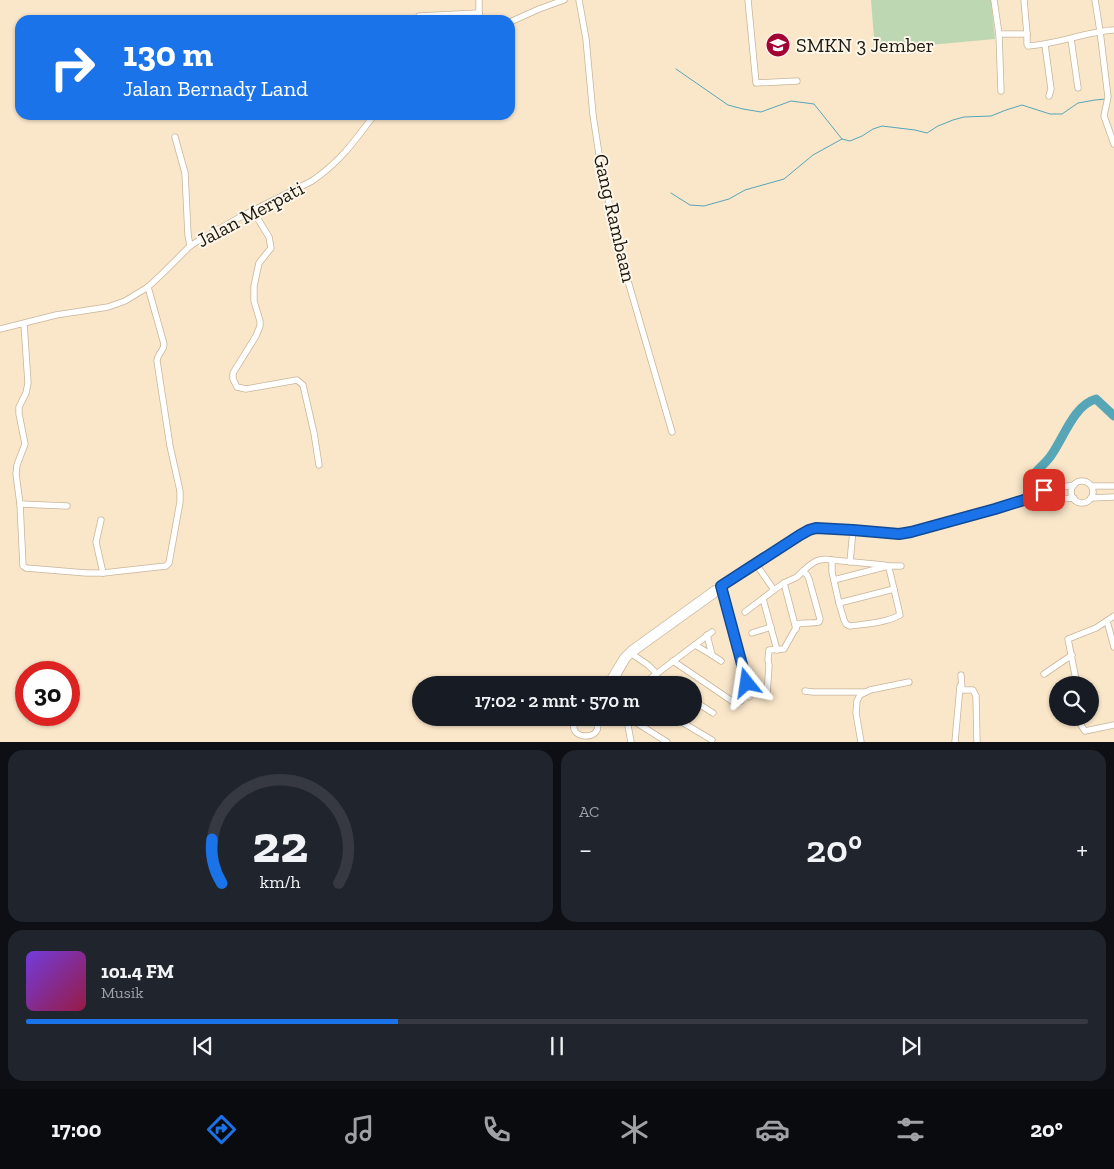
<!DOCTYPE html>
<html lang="id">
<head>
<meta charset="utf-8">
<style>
	:root { --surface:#171b24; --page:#20242c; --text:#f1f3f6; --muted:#9ea1a6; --line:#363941; --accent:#1a73e8 }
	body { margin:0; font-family:"Zilla Slab",serif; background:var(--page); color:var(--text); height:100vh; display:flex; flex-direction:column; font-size:19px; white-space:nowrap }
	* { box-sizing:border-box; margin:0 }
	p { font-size:16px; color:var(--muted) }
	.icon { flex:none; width:28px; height:28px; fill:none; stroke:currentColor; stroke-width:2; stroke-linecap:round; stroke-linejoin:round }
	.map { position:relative; height:742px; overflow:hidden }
	.panel { display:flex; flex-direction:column; gap:8px; padding:8px; background:#0d0f14; flex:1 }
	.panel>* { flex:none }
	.banner { position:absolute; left:15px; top:15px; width:500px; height:105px; border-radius:15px; box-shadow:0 1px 4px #0004; background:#1a73e8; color:#fff; overflow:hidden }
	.controls { position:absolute; left:1049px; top:676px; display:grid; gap:10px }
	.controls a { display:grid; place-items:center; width:50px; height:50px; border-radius:50%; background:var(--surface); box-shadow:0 1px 4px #0004; font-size:25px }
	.speed { position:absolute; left:15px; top:661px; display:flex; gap:10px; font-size:25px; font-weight:700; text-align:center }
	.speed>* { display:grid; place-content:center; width:65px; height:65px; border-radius:50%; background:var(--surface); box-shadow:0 1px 4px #0004; line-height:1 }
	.speed .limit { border:8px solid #d22; background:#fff; color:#111 }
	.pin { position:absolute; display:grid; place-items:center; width:42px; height:42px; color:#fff; margin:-21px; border-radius:10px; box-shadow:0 2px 8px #0006 }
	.me { position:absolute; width:55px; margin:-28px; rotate:345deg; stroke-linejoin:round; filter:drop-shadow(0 0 4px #0008) }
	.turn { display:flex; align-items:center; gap:18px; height:105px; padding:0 25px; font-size:22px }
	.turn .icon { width:65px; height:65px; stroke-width:2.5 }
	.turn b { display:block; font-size:35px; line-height:42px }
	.big { font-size:38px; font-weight:600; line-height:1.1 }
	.panel .widget { flex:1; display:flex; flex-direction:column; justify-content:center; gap:8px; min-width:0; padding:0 18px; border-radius:15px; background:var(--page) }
	.panel .dial { align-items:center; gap:0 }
	.dial svg { height:130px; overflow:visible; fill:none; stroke:var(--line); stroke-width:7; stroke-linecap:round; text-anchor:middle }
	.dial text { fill:var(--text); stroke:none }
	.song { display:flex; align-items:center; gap:15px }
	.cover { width:60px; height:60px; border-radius:8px; background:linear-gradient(135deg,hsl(260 70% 55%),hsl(340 70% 35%)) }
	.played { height:5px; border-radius:2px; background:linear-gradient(90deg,var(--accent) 35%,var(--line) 35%) }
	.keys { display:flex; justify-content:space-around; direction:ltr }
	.heat { display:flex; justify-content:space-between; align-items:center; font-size:28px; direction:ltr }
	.panel .tiles { flex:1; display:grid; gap:8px; grid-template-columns:1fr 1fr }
	.widget:last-child { grid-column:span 2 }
	.trip { position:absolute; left:412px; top:676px; width:290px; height:50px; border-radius:25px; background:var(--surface); box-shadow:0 1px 4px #0004; font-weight:600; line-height:50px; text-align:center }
	.tabs { display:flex; height:80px; justify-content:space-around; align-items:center; background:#090b0e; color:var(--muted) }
	.tabs .icon { width:35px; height:35px }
	.tabs .current { color:var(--accent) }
	.tabs b { font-size:22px; color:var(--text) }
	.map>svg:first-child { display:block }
	.green { fill:#bcd7b1 }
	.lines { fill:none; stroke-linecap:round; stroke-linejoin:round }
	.stream { stroke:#56a6b8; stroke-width:1 }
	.river { stroke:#56a6b8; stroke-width:9 }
	.minor-casing { stroke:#c7b599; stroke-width:7 }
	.minor { stroke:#fff; stroke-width:5.5 }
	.route-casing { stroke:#114b97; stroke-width:12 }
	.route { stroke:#1a73e8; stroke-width:9 }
	.labels { text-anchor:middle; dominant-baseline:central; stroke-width:4; stroke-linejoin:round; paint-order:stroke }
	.poi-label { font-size:20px; fill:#1e180d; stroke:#fdf6ea; text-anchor:start }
	.street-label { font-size:20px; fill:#1e180d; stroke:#fdf6ea }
</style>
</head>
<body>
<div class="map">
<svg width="1114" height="742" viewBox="0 0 1114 742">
	<rect width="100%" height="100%" fill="#fae7ca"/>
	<polygon class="green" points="871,0 991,0 995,39 875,50"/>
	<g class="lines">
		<g class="stream">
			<polyline points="676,69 728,105 743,109 761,112 791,101 814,104 842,139"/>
			<polyline points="671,193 690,205 704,206 729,199 745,190 784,179 813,155 842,139 850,141 862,136 873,129 882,126 915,130 927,133 938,126 953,120 964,117 991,116 1006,110 1022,105 1050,114 1062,114 1078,103 1095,100 1106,99"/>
		</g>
		<path class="river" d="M1036,472C1041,466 1048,461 1052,454C1064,437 1074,405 1096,399L1114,416"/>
		<defs>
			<g id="minor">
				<polyline points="479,0 479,13 481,20"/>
				<polyline points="579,0 586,39 593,115 602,174 628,281 672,432"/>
				<polyline points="748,0 756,83 797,81"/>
				<polyline points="994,0 999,34 1001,91"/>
				<polyline points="1024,0 1027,34"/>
				<polyline points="1095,0 1100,31 1108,97 1104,116 1114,144"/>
				<polyline points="419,16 479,13"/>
				<polyline points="510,22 539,9 564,0"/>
				<path d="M999,34H1027V44L1028,46C1058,44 1085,32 1114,30"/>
				<polyline points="1071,39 1078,88"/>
				<polyline points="1045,45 1051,89 1049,96"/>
				<polyline points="175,137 185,173 188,235 190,246"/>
				<polyline points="253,211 269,237 271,248 259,263 254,286 254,301 260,321 260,326 256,336 233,373 233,379 237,387 246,389 297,380 303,385 314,433 319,465"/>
				<path d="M24,324L28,383L26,393L19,407V414L25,444L17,465L16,474L20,504L23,566L26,568L86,573H103L166,566L169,563L180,502V491L170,446L157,361C157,354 164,351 164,344L148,287"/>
				<path d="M0,329L56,315L108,307L125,301L148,287L163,273L190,246L198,241L242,216L312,181C340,162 354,142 374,115"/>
				<circle cx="1082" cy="492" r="11"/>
				<polyline points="1092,486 1114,486"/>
				<polyline points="1091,498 1114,497"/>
				<polyline points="1029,499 1047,500 1074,498"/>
				<polyline points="20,504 67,506"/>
				<polyline points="101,520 96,542 103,573"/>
				<path d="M832,560L884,565L888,566L890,572L900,615C885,623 866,624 850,626L846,624L844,620L839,603L832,572Z"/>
				<polyline points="850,562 853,530"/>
				<path d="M803,571C813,562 819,557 832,560"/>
				<polyline points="834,580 888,566 901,566"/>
				<polyline points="784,583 796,629"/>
				<polyline points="721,586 745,675 749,697"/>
				<polyline points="763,599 777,650"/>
				<polyline points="839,603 894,589"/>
				<polyline points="745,612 774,590 756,564"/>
				<polyline points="1107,621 1114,647"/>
				<polyline points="752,633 771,627"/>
				<polyline points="695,645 712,655 707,635"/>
				<polyline points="632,654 648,665 657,674"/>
				<polyline points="712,655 721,661"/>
				<polyline points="673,661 732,701 741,701"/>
				<polyline points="1044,674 1072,655"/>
				<polyline points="961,675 962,690 973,690 976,696 977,742"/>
				<polyline points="653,677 666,685"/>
				<polyline points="606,685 623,657 631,649 714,589 721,586 809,530 816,528 830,529 899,534 929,527 995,509 1027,499 1044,490 1074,485"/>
				<polyline points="612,685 627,659 632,654 717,593 721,586"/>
				<polyline points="646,685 651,678 712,632"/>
				<polyline points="1077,685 1068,639 1096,628 1114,616"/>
				<polyline points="805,691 813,692 864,692"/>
				<path d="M767,695L769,665L768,660L769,650L784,649L798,624C805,622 813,624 819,622L820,619L809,579L807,575L803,571L797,577L784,583L774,590"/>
				<polyline points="694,701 713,713"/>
				<path d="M577,718C561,742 611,742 594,718"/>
				<polyline points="675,718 712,740"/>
				<polyline points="1076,718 1085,731 1114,725"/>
				<polyline points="631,742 627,720 629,718 667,742"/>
				<polyline points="861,742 856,713 857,701 860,695 870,690 909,682"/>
				<polyline points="955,742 960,686"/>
			</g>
		</defs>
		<use href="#minor" class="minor-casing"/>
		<use href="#minor" class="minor"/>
	</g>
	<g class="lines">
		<defs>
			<polyline id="route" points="747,683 721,586 800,535 809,530 816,528 853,530 899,534 911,532 995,509 1027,499 1044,490"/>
		</defs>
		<use href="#route" class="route-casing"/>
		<use href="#route" class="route"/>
	</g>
	<defs>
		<symbol id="school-disc" viewBox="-11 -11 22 22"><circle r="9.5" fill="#a20234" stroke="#fdf6ea"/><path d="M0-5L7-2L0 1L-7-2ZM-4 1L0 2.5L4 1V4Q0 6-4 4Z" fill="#fff"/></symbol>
	</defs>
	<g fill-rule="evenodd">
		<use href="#school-disc" x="764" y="31" width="28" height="28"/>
	</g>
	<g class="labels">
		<g class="poi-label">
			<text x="796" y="45">SMKN 3 Jember</text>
		</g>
		<g class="street-label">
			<text transform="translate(250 214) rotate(-28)">Jalan Merpati</text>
			<text transform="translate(615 218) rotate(77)">Gang Rambaan</text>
		</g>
	</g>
</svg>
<div class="controls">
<a><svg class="icon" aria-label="search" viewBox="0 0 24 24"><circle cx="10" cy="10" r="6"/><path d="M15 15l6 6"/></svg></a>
</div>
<div class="speed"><div class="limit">30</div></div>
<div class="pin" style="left:1044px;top:490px;background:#d93025"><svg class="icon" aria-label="arrive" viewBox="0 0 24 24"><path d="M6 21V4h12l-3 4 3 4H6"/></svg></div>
<svg class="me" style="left:747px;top:683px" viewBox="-20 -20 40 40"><path d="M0-17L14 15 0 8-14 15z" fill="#1a73e8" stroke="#fff" stroke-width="4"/></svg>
<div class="trip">17:02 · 2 mnt · 570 m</div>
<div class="banner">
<div class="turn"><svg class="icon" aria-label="right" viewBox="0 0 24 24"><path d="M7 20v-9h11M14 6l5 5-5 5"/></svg><div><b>130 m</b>Jalan Bernady Land</div></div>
</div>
</div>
<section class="panel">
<div class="tiles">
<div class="widget dial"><svg viewBox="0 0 100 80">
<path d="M14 69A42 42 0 1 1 86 69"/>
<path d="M14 69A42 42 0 0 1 8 42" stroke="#1a73e8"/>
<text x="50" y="56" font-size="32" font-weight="700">22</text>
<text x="50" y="72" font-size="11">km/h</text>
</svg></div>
<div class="widget"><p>AC</p>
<div class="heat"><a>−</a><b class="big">20°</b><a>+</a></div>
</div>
<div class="widget">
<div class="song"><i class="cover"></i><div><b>101.4 FM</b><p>Musik</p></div></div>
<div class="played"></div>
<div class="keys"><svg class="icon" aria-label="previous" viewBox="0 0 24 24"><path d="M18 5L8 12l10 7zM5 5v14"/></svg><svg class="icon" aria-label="pause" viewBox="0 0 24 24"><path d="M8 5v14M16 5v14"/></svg><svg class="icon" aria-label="next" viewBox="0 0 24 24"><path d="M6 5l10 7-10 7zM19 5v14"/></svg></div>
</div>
</div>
</section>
<nav class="tabs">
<b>17:00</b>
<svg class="icon current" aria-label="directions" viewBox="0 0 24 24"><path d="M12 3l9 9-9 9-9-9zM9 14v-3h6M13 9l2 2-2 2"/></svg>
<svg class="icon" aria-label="music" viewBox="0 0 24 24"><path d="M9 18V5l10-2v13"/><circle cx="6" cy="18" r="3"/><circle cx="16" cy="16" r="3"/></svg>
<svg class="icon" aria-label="phone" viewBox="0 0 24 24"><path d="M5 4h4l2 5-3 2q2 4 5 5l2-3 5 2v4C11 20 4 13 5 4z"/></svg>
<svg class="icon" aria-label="climate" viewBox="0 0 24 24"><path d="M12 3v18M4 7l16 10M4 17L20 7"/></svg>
<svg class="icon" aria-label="car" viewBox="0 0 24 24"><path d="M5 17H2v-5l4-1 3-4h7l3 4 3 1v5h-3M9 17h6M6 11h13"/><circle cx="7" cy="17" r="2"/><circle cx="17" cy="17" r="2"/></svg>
<svg class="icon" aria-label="filters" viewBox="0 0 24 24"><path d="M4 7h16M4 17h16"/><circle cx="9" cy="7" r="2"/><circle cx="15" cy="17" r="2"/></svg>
<b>20°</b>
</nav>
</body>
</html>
